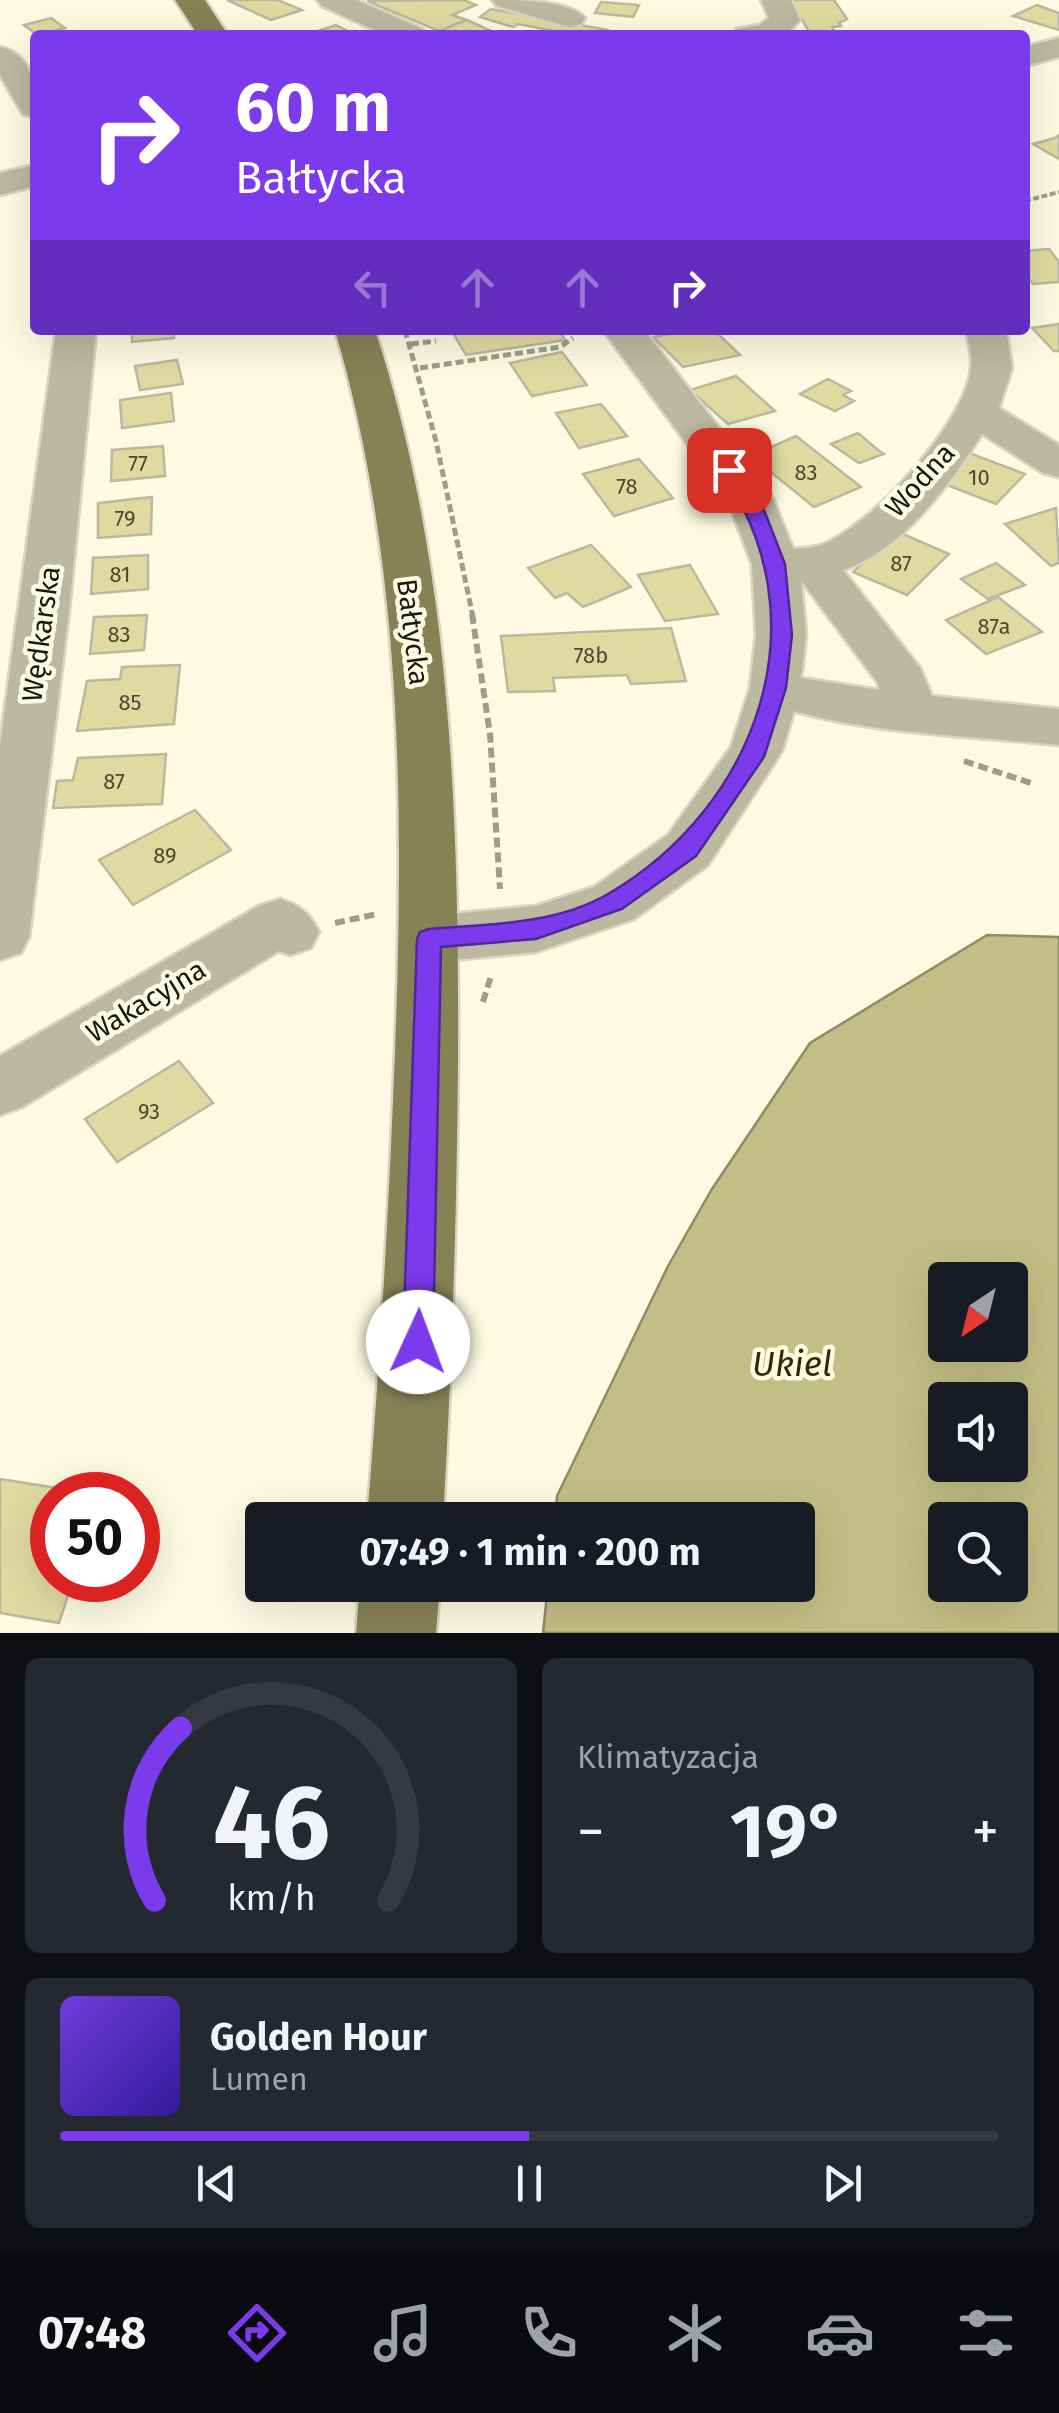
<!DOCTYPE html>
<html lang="pl">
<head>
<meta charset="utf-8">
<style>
	:root { --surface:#171b24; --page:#242831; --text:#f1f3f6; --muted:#9ea1a6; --line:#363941; --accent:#7c3aed }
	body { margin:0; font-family:"Fira Sans",sans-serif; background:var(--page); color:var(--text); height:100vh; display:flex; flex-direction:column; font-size:38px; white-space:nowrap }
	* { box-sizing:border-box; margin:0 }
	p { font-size:32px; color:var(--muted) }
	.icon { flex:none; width:55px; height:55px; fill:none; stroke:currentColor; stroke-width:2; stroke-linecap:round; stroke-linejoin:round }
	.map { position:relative; height:1633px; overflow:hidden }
	.sheet { display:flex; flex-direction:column; gap:25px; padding:25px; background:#0d0f14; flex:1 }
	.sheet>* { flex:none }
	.hud { position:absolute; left:30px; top:30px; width:1000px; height:305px; border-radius:10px; box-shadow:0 10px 40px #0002; background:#7c3aed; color:#fff; overflow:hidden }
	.needle { width:65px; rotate:215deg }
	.controls { position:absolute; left:928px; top:1262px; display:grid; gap:20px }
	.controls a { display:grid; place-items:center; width:100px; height:100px; border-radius:10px; background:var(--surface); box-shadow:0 10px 40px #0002; font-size:50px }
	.speed { position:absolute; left:30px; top:1472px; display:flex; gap:20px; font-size:50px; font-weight:700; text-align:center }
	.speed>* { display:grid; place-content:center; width:130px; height:130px; border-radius:50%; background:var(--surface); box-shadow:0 10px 40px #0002; line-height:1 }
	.speed .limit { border:15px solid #d22; background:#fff; color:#111 }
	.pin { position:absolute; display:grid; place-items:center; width:85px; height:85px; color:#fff; margin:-42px; border-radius:20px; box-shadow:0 5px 15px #0006 }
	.me { position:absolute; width:110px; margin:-55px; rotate:2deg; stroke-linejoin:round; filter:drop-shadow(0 0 8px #0008) }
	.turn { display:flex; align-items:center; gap:35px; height:210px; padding:0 40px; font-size:45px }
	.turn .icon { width:130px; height:130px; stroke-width:2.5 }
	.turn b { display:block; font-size:70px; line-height:85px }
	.lanes { display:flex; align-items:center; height:95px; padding:0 40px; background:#0003; justify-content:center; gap:50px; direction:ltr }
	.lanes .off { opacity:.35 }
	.big { font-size:75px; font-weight:700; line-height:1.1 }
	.sheet .tile { flex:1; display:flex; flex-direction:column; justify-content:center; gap:15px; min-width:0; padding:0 35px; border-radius:15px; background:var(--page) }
	.sheet .dial { align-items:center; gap:0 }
	.dial svg { height:260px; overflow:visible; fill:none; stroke:var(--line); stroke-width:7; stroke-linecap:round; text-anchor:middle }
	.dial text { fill:var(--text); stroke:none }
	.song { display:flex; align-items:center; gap:30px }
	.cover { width:120px; height:120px; border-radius:15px; background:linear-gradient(135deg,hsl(260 70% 55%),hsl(250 70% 35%)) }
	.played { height:10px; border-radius:5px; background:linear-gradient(90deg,var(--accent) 50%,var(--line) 50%) }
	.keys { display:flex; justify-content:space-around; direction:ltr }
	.heat { display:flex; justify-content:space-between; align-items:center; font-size:55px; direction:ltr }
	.sheet .tiles { flex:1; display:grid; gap:25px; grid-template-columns:1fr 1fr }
	.tile:last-child { grid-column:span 2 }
	.trip { position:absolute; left:245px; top:1502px; width:570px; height:100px; border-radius:10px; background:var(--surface); box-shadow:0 10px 40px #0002; font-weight:700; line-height:100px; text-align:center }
	.tabs { display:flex; height:160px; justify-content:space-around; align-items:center; background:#090b0e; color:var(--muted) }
	.tabs .icon { width:70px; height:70px }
	.tabs .current { color:var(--accent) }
	.tabs b { font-size:45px; color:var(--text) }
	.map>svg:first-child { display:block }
	.water { fill:#c3be85; stroke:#908c62; stroke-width:2.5; fill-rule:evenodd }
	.building { fill:#e0daa1; stroke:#bab89f; stroke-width:2.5 }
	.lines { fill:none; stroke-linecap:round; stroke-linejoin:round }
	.minor-casing { stroke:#d8d6c0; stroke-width:5 }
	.major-casing { stroke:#d8d6c0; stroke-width:5 }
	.path-far2 { stroke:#9e9c8a; stroke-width:4; stroke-dasharray:6 2.5; stroke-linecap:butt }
	.path-far1 { stroke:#9e9c8a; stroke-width:5; stroke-dasharray:8 4; stroke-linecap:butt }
	.path { stroke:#9e9c8a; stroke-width:6; stroke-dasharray:10 5; stroke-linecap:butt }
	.minor { fill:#bbb9a0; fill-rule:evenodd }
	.major { fill:#878255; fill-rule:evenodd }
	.route { fill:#7c3aed; stroke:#51269a; stroke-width:2.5 }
	.labels { text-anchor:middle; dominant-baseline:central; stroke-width:9; stroke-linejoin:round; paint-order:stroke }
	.number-label { font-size:22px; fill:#4b4934 }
	.street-label { font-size:28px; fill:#191910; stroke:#fcfae1 }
	.near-water-label { font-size:35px; font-style:italic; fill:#302b00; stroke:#fcfae1 }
</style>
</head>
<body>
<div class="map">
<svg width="1059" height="1633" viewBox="0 0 1059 1633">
	<rect width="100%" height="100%" fill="#fcfae1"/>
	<path class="water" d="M987,935L1059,937V1633H543L548,1585H798V1520H555L557,1496L668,1266L712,1189L810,1043ZM946,1280H1010V1345H945ZM945,1400H1010V1465H945ZM945,1520H1010V1585H945Z"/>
	<g class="building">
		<polygon points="227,0 278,0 302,10 271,20"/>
		<polygon points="464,0 476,5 452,15 467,20 439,31 367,1"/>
		<polygon points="790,0 834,0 847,19 839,23 841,26 832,27 837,35 811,35"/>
		<polygon points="601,2 639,5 633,17 595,13"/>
		<polygon points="1037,5 1059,13 1059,30 1013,16"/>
		<polygon points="491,9 608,30 604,35 539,35 549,30 518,24 513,27 480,17"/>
		<polygon points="51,18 65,28 37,35 24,25"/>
		<polygon points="467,20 500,35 447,35 439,31"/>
		<polygon points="336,25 356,35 305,35"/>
		<polygon points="1059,135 1059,159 1033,144 1055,138"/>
		<polygon points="1049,249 1059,262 1059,282 1033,284 1025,274 1025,251"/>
		<polygon points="1059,324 1059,351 1054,351 1032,328"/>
		<polygon points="132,330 174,330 174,338 132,342"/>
		<polygon points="451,330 559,330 565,340 466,355"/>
		<polygon points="690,330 714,330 740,355 683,367 653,337"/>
		<polygon points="562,352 587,385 532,396 510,363"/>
		<polygon points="177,360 183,384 140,390 135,366"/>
		<polygon points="736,376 775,411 728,424 690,390"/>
		<polygon points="828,379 851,391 843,395 854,401 835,411 800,394"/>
		<polygon points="171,393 174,421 122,428 120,400"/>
		<polygon points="601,404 627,436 579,448 556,413"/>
		<polygon points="858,433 878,450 884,454 859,463 831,444"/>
		<polygon points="796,436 861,487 814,507 751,456"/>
		<polygon points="163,446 165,476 111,481 112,450"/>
		<polygon points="961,450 1025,474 996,504 934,480"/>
		<polygon points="639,459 673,498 614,516 583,474"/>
		<polygon points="152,497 151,534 98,538 98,503"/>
		<polygon points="1056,508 1059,563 1051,566 1005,524"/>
		<polygon points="896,531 949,554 907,595 853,572"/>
		<polygon points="591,545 631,587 583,607 567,593 555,598 528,568"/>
		<polygon points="148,555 148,589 91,594 93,558"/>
		<polygon points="996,563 1025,585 988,599 961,579"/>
		<polygon points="690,565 718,614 665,621 638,575"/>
		<polygon points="998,597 1042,632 986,654 946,620"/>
		<polygon points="147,615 144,650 90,654 94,617"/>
		<polygon points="671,628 686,681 631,684 627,675 553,678 555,691 508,692 501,636"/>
		<polygon points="180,665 174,724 77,731 87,681 120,679 122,667"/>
		<polygon points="166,754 162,804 53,808 57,781 73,780 78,758"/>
		<polygon points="195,810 231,850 133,905 99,860"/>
		<polygon points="179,1061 213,1103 117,1162 85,1119"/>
		<polygon points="0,1479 95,1494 52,1495 52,1580 73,1580 59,1623 0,1613"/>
	</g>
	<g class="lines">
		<defs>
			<g id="minor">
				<polygon points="317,0 357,0 422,29 426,35 386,35 322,6"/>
				<path d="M492,0C518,0 568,0 585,18L581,24L570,27L497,6Z"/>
				<polygon points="761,0 791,0 800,20 785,35 733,35 737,29 760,25 769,18"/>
				<polygon points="1059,38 1059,57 1025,66 1025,47"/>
				<path d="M0,47C34,55 35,88 35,117L23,114L0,75Z"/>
				<polygon points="35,165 35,186 0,195 0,173"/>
				<polygon points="56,330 96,330 69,610 29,937 21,953 0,960 0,745"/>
				<path d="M603,330H644L772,497L793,549C803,548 814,548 824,544C874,523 964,424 971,369C973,356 968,342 966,330H1006L1012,368L999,408L1059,445V477L1043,473L982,434C951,483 901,552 843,570L920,668L932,696L1059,709V745C974,736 875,734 794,711L782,751L708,865L634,919L536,952L429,962L408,955L400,939L408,923L429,916L536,906L594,887L668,835L731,747L750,688L756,635L752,564L727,498ZM801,580L878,683L879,690L801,678L806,635Z"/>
				<path d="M280,899C301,906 309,913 319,932L311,948L290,955L279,951L22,1107L0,1115V1056L259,906Z"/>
			</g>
			<g id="major">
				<polygon points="175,0 205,0 228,35 198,35"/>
				<path d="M335,330H375C451,562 459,815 458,1058C457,1212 452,1366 443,1520H367C380,1364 389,1208 395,1051C404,812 403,561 335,330Z"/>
				<polygon points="360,1585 440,1585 436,1633 356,1633"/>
			</g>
		</defs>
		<use href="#minor" class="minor-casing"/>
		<use href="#major" class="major-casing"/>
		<polyline class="path-far2" points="1025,201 1059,192"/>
		<g class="path-far1">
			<polyline points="405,330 436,441 473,617"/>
			<polyline points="411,344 436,341"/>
			<polyline points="420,368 560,347 573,338"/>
		</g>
		<g class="path">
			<polyline points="472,614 490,734 500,889"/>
			<polyline points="964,761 1034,784"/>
			<polyline points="335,923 377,914"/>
			<polyline points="483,1002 491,976"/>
		</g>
		<use href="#minor" class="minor"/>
		<use href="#major" class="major"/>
	</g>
	<path class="route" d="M729,465L735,466L759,497L785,564L792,635L786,688L764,757L696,856L622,909L536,939L441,947L433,1342L428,1352L418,1356L407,1352L403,1342L417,939L420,932L429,929C487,924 555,925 608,894C757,807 826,619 720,470Z"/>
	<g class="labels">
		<g class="number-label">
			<text x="138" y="463">77</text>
			<text x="806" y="472">83</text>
			<text x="979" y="477">10</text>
			<text x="627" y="486">78</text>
			<text x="125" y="518">79</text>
			<text x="901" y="563">87</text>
			<text x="120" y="574">81</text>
			<text x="994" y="626">87a</text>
			<text x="119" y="634">83</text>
			<text x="591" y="655">78b</text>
			<text x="130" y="702">85</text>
			<text x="114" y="781">87</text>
			<text x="165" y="855">89</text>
			<text x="149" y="1111">93</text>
		</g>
		<g class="street-label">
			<text transform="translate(920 480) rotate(-48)">Wodna</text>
			<text transform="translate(413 632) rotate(83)">Bałtycka</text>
			<text transform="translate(41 634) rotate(-82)">Wędkarska</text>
			<text transform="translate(146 1001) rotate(-31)">Wakacyjna</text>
		</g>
		<g class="near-water-label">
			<text x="792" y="1364">Ukiel</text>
		</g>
	</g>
</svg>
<div class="controls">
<a><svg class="needle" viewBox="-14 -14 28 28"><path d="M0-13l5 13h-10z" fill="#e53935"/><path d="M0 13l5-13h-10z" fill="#9ea1a6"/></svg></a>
<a><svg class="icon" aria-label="sound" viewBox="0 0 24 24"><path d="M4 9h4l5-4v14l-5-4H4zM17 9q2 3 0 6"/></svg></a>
<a><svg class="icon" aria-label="search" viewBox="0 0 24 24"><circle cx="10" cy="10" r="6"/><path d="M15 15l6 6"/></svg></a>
</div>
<div class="speed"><div class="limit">50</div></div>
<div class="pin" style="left:729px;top:470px;background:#d93025"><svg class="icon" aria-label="arrive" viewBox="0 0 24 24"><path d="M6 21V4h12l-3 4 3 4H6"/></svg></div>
<svg class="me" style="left:418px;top:1342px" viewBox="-20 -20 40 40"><circle r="19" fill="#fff"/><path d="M0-13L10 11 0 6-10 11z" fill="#7c3aed"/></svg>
<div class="trip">07:49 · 1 min · 200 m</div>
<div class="hud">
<div class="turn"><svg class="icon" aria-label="right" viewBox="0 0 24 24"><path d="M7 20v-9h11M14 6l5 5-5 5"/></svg><div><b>60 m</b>Bałtycka</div></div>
<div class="lanes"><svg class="icon off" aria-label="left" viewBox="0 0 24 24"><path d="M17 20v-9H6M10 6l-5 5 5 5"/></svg><svg class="icon off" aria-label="ahead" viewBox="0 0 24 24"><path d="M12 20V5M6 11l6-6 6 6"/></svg><svg class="icon off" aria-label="ahead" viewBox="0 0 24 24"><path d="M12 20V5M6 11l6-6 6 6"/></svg><svg class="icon" aria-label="right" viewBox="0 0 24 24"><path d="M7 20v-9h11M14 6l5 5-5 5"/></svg></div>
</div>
</div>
<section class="sheet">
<div class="tiles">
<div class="tile dial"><svg viewBox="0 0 100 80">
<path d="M14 69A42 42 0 1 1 86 69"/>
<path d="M14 69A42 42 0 0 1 22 16" stroke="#7c3aed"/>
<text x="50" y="56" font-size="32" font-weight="700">46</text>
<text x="50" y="72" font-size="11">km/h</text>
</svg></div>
<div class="tile"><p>Klimatyzacja</p>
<div class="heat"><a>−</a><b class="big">19°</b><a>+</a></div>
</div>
<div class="tile">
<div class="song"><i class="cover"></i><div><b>Golden Hour</b><p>Lumen</p></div></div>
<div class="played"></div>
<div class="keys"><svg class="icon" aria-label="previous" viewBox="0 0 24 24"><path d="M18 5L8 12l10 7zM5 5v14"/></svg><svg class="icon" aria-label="pause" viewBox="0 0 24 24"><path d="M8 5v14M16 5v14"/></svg><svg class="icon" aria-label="next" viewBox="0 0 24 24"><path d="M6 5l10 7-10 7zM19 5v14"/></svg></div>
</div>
</div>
</section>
<nav class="tabs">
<b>07:48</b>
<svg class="icon current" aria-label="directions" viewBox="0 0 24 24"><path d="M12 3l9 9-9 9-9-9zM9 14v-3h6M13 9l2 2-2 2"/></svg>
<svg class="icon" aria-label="music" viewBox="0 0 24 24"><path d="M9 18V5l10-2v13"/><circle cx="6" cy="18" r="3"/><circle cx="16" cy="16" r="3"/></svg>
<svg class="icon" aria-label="phone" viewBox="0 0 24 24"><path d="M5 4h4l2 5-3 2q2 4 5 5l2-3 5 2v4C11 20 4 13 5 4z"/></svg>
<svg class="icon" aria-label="climate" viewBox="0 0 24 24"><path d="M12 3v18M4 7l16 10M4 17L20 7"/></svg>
<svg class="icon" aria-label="car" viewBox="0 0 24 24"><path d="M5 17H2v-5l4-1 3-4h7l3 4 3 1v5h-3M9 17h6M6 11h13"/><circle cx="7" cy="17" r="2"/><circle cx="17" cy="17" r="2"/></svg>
<svg class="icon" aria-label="filters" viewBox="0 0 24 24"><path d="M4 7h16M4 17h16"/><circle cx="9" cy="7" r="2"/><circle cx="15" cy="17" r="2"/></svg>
</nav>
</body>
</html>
